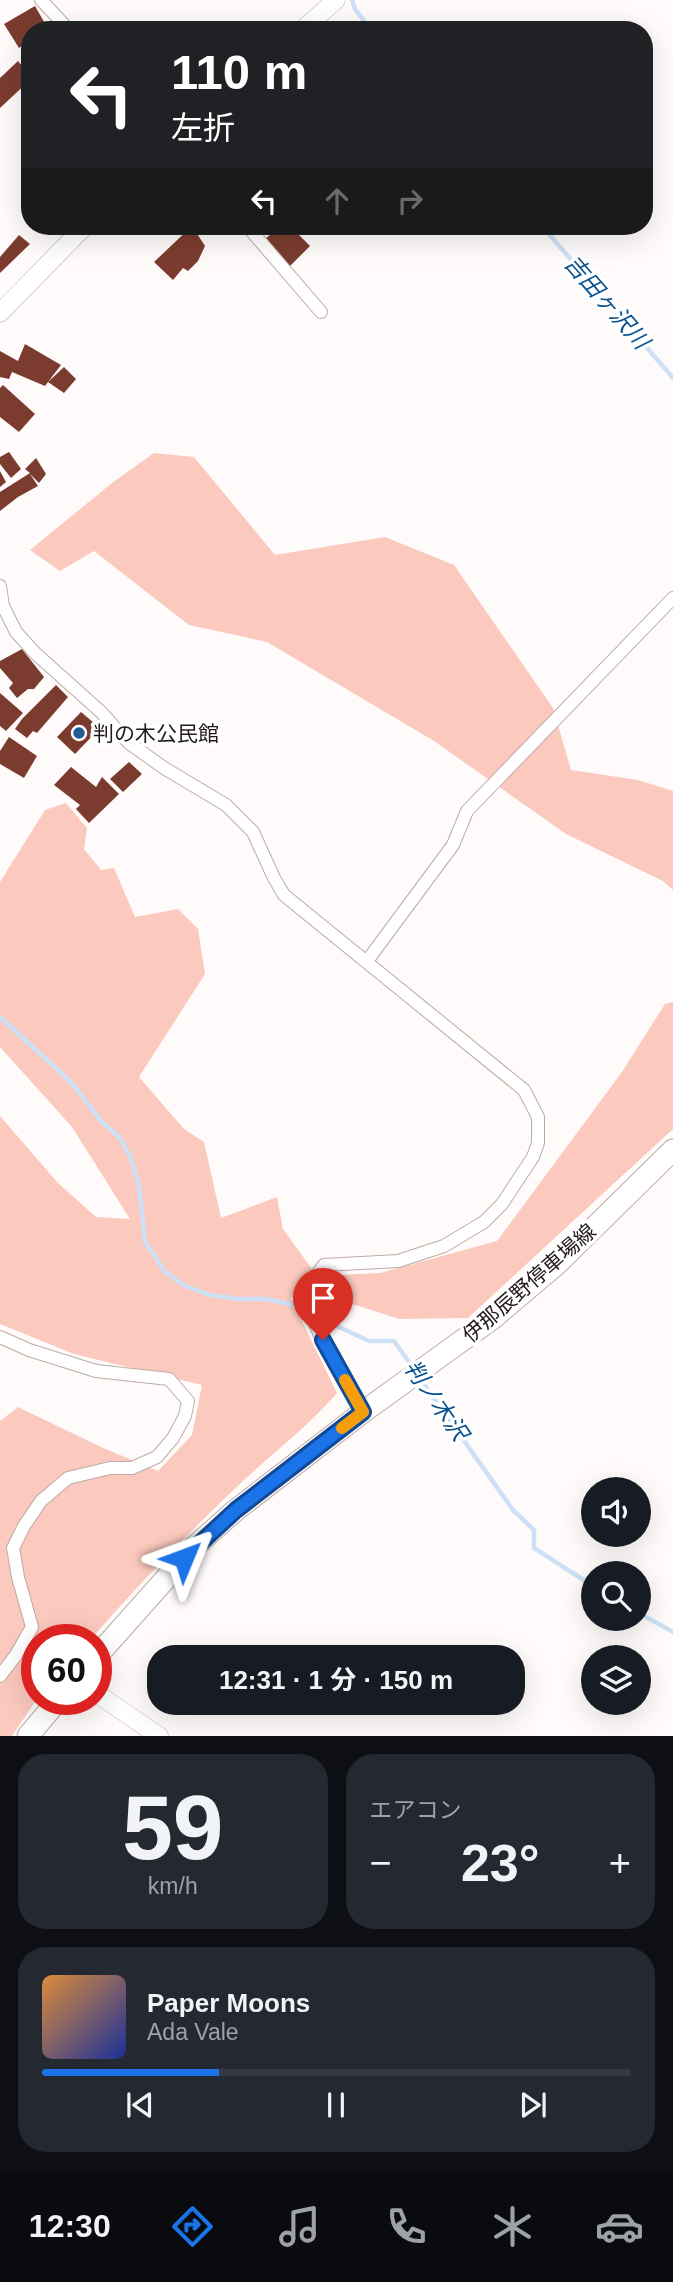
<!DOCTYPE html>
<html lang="ja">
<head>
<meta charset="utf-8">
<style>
	:root { --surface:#171b24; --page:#242831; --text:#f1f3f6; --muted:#9ea1a6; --line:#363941; --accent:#1a73e8 }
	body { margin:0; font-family:Helvetica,"Noto Sans JP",sans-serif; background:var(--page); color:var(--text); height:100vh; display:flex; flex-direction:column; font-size:26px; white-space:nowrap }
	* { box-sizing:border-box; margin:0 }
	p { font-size:23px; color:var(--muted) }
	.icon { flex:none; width:38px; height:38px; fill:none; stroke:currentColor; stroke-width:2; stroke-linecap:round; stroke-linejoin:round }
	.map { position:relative; height:1736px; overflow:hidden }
	.details { display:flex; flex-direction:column; gap:18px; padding:18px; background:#0d0f14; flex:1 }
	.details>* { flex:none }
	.top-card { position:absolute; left:21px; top:21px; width:632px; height:214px; border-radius:28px; box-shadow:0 7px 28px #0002; background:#202124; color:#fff; overflow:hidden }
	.tools { position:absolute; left:581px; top:1477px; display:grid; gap:14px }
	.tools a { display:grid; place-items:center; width:70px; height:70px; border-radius:50%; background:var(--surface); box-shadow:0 7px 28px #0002; font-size:35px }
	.speed { position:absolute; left:21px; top:1624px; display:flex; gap:14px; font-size:35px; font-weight:700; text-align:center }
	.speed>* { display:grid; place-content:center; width:91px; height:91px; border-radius:50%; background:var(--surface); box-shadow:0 7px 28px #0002; line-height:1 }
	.speed .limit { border:10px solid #d22; background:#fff; color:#111 }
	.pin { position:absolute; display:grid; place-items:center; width:60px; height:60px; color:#fff; margin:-72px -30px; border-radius:50% 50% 50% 0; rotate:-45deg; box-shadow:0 0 7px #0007 }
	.pin .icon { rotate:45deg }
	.me { position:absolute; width:77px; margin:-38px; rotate:46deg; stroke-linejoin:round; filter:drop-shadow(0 0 5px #0008) }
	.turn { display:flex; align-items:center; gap:24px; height:147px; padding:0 35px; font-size:32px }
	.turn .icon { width:91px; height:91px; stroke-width:2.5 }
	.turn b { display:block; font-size:49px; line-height:60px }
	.lanes { display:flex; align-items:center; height:66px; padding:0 35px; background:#0003; justify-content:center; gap:35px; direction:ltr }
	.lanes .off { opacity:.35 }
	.big { font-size:52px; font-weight:700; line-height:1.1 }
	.details .tile { flex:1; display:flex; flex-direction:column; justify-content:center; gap:10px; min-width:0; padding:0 24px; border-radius:28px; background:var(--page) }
	.details .dial { align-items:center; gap:0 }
	.dial b { font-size:91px; line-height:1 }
	.song { display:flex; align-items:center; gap:21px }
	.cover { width:84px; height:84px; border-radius:10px; background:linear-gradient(135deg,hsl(30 70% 55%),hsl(230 70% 35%)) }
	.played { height:7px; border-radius:4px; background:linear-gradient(90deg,var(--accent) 30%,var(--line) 30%) }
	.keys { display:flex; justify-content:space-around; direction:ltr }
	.heat { display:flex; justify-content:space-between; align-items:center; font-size:38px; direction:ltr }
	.details .tiles { flex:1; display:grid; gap:18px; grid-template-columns:1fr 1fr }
	.tile:last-child { grid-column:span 2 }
	.trip { position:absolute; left:147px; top:1645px; width:378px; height:70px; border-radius:28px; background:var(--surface); box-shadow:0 7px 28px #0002; font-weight:700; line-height:70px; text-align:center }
	.menu { display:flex; height:112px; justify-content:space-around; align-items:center; background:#090b0e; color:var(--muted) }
	.menu .icon { width:49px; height:49px }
	.menu .on { color:var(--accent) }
	.menu b { font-size:32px; color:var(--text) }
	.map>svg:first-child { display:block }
	.green { fill:#fbc9bd }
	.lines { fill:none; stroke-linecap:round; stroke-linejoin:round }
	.stream { stroke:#cde0f6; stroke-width:4.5 }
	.building { fill:#7b3c2f }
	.street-casing { stroke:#beaaa5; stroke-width:14 }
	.secondary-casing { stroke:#beaaa5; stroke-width:19 }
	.primary-casing { stroke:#beaaa5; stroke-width:23 }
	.street { stroke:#fff; stroke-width:12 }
	.secondary { stroke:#fff; stroke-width:18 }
	.primary { stroke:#fff; stroke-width:21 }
	.route-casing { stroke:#114b97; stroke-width:18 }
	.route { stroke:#1a73e8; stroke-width:12 }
	.slow { stroke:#f59e0b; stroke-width:12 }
	.poi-dot { fill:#235c94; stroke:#fff; stroke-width:2.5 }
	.labels { text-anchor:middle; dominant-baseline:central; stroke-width:7; stroke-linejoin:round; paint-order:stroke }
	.poi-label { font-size:21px; fill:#211a19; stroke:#fff; text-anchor:start }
	.street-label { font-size:21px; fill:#211a19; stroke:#fff }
	.water-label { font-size:23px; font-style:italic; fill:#085190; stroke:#fff }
</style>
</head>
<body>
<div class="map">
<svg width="673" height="1736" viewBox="0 0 673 1736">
	<rect width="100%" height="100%" fill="#fffbfa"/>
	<g class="green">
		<polygon points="154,453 194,457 275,555 385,537 454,565 553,708 571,770 638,780 673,791 673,890 663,881 566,834 434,741 267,642 189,625 94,551 60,571 30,550 112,483"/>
		<path d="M66,803L87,828L84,849L101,870L114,868L135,917L178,909L198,929L205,974L139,1077L184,1129L204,1142L221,1218L277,1197L283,1229L317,1276L380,1273L497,1241L622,1072L665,1004L673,1002V1129L468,1318L399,1319L343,1301L290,1297L337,1393C312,1422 283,1445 255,1470C198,1522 141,1582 90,1640H37V1699L12,1736H0V1421L18,1407L101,1447L158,1471L192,1435L202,1385L74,1354L0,1324V1116L58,1183L96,1217L130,1219L72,1127L0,1047V882L45,810Z"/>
	</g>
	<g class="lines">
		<g class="stream">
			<polyline points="352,0 355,9 371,30"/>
			<polyline points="542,226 673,378"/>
			<polyline points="0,1017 71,1082 102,1122 120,1138 130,1156 139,1185 145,1242 165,1272 185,1286 210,1295 239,1299 266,1299 290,1304 369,1341 394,1341 414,1369"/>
			<polyline points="421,1380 513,1510 534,1530 534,1548 593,1586"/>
			<polyline points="639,1613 673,1632"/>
		</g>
	</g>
	<g class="building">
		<polygon points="35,6 47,27 44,30 30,30 30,40 19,48 4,24"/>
		<polygon points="18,61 30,76 30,80 0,108 0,78"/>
		<polygon points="192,226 205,246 198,261 188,271 183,268 173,280 154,262"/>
		<polygon points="280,226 290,226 310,246 290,266 264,240"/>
		<polygon points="19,235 30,244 0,273 0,257"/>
		<polygon points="25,344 61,365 48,382 64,367 76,379 64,393 48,382 45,386 12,372 9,379 0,377 0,351 18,361"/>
		<polygon points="3,385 35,414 19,432 0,417 0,388"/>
		<polygon points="9,452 21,469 11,478 0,464 0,457"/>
		<polygon points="36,458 46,474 39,483 30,474 38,486 18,497 0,511 0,492 30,473 25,469"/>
		<polygon points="0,471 6,482 0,487"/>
		<polygon points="22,649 44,677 34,689 28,689 17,698 9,688 13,683 0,668 0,661"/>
		<polygon points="56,685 68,697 37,733 33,731 27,738 15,729 22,719"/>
		<polygon points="0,693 23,713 6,731 0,726"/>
		<polygon points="81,712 100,728 75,754 57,737"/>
		<polygon points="9,737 37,756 24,778 0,764 0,751"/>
		<polygon points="129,762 142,774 123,792 110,779"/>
		<polygon points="71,767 96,787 102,777 119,794 89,823 76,809 80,805 54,785"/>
	</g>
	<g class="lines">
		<defs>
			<g id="street">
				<polyline points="41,0 69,30"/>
				<polyline points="247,226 321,312"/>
				<path d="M0,586L3,606L16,632L35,653L101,712L129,743L164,768L226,805L253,832L274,878L284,895L524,1090L538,1117V1143L533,1157L502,1204L484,1222L444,1246L398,1261L324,1265L306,1289C311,1331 342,1375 363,1412"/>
				<polyline points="367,961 453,845 467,811 673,598"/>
				<polyline points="0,1337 29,1350 96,1371 169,1379 188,1401 185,1416 173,1438 157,1457 132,1468 110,1468 68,1478 41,1501 24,1526 13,1548 18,1577 32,1627 16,1655 0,1676"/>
			</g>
			<g id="secondary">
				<polyline points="302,30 336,0"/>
				<polyline points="0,313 85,226"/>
				<polyline points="96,1693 159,1736"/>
			</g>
			<g id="primary">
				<polyline points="96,1657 194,1547 236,1510 363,1412 492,1319 557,1264 673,1150"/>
				<polyline points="28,1736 59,1699"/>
			</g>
		</defs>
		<use href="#street" class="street-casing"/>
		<use href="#secondary" class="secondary-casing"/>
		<use href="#primary" class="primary-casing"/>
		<use href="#street" class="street"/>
		<use href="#secondary" class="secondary"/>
		<use href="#primary" class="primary"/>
	</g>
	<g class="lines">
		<defs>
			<polyline id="route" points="184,1558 236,1510 363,1412 323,1340"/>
		</defs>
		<use href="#route" class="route-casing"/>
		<use href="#route" class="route"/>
		<polyline class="slow" points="342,1428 363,1412 345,1380"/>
	</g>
	<circle class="poi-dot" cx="79" cy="733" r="7"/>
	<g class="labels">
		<g class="poi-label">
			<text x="93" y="733">判の木公民館</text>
		</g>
		<g class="street-label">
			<text transform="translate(529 1283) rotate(-41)">伊那辰野停車場線</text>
		</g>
		<g class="water-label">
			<text transform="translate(607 302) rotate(49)">吉田ヶ沢川</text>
			<text transform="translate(436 1400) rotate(55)">判ノ木沢</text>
		</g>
	</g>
</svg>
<div class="tools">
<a><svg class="icon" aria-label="sound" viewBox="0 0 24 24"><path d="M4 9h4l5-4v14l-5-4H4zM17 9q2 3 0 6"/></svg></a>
<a><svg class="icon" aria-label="search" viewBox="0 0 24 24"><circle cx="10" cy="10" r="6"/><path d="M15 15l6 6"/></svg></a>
<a><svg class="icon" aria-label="layers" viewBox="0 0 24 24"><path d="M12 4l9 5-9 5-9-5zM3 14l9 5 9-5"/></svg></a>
</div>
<div class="speed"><div class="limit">60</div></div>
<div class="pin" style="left:323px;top:1340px;background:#d93025"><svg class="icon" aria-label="arrive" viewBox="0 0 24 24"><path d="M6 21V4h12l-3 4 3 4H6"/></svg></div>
<svg class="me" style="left:184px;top:1558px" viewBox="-20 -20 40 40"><path d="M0-17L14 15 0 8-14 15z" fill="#1a73e8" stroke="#fff" stroke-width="4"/></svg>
<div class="trip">12:31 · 1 分 · 150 m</div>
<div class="top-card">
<div class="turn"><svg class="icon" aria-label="left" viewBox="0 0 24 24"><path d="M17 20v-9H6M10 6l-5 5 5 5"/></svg><div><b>110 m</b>左折</div></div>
<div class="lanes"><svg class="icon" aria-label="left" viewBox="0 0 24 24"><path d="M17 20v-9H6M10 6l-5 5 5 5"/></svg><svg class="icon off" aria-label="ahead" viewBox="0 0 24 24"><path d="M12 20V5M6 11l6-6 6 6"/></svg><svg class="icon off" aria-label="right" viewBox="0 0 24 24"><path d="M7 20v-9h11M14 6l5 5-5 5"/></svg></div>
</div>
</div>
<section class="details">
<div class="tiles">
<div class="tile dial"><b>59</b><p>km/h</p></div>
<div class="tile"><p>エアコン</p>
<div class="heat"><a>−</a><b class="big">23°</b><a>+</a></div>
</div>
<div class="tile">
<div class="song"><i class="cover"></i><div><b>Paper Moons</b><p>Ada Vale</p></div></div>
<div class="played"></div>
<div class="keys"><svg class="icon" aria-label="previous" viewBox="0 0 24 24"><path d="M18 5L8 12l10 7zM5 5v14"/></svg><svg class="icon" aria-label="pause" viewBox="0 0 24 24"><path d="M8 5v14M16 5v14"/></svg><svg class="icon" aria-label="next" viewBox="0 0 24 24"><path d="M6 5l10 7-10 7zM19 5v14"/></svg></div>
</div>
</div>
</section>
<nav class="menu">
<b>12:30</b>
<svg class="icon on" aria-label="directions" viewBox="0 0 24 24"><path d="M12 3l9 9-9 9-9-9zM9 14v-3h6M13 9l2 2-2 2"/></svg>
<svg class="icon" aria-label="music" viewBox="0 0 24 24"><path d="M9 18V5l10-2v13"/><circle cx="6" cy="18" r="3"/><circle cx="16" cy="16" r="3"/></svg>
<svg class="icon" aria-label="phone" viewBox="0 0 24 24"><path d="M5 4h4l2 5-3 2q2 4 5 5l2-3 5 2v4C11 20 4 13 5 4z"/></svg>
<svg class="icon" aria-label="climate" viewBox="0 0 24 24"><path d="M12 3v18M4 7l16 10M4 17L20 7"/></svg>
<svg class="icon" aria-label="car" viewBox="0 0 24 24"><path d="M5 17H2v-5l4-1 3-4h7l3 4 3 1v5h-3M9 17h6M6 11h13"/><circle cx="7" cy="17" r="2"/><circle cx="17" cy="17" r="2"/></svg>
</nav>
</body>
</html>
